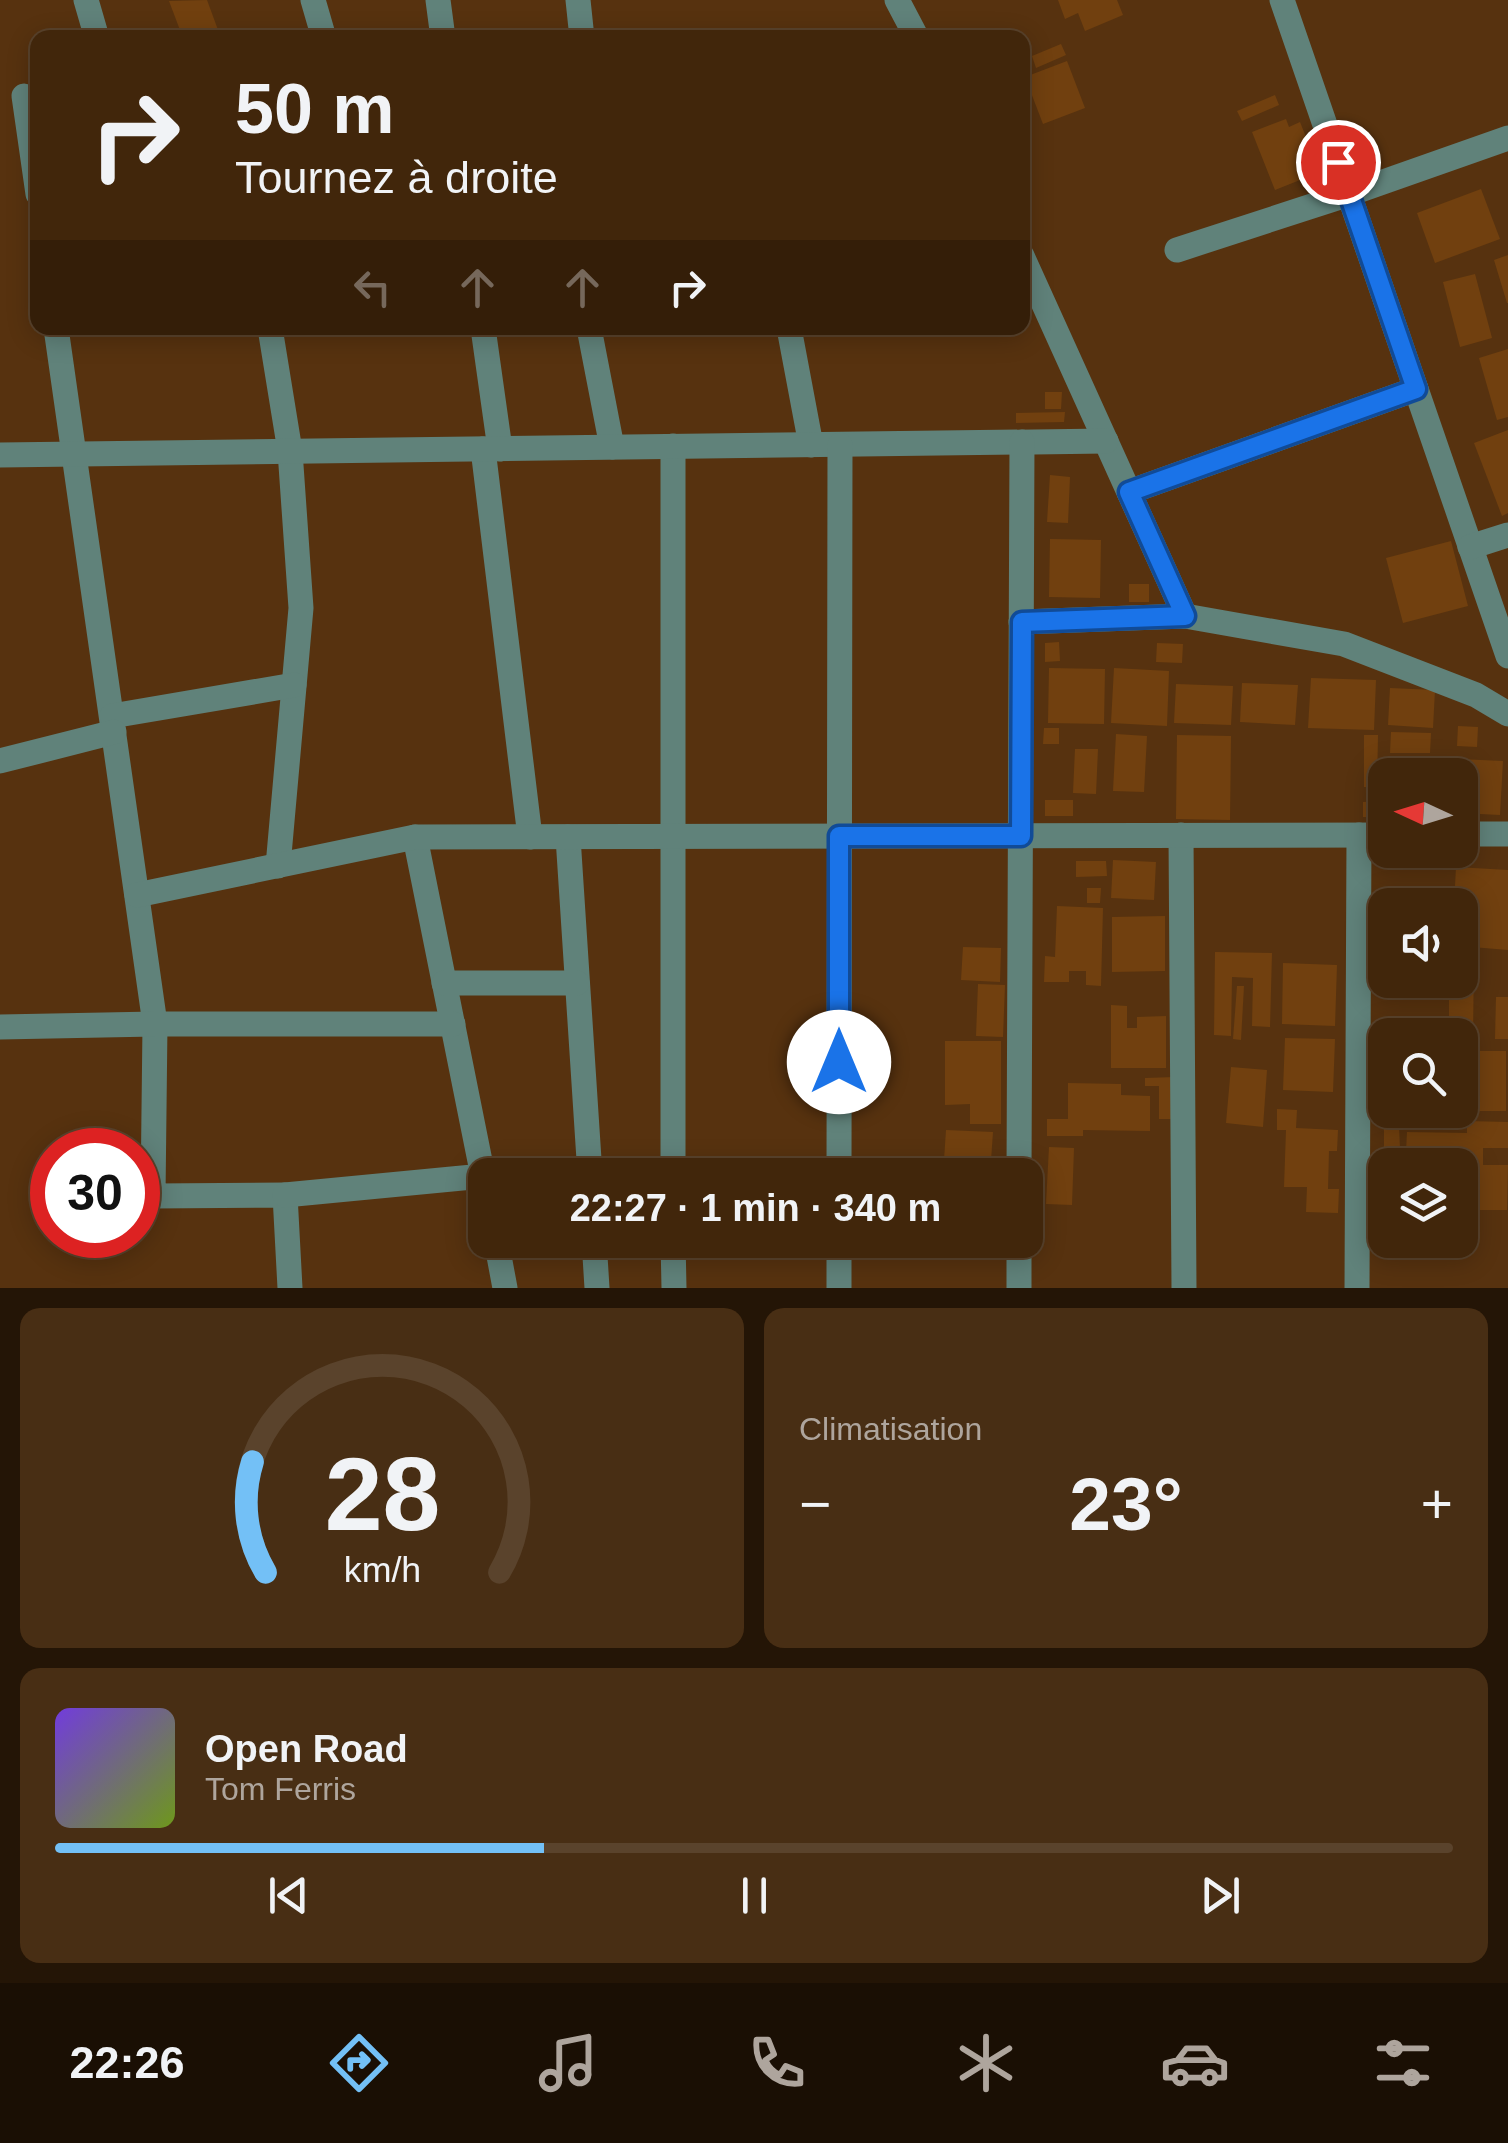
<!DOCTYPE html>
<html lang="fr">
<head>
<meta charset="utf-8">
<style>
	:root { --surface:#41260b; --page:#482e14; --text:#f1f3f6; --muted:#aea59d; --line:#5a432c; --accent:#73c0f6 }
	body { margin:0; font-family:Arial,sans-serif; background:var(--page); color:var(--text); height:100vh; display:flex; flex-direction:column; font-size:38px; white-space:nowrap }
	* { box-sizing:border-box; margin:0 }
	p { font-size:32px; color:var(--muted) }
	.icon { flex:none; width:55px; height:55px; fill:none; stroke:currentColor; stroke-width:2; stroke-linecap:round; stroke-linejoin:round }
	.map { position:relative; height:1288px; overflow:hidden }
	.side { display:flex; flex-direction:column; gap:20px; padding:20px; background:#241506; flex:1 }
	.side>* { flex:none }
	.banner { position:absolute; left:30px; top:30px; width:1000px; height:305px; border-radius:20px; box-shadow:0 5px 25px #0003,0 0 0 2px var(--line); background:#41260b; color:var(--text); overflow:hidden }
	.needle { width:65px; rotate:274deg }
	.fabs { position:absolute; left:1368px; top:758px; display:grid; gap:20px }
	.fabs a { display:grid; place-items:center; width:110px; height:110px; border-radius:20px; background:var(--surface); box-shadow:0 5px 25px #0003,0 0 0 2px var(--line); font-size:50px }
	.speed { position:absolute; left:30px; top:1128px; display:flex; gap:20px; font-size:50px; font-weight:700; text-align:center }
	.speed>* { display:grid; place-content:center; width:130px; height:130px; border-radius:50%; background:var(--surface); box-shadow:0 5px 25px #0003,0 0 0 2px var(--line); line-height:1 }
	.speed .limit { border:15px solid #d22; background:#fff; color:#111 }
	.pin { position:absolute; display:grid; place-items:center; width:85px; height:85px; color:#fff; margin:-42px; border:5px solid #fff; border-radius:50%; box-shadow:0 2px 10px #0007 }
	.me { position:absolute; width:110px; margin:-55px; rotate:0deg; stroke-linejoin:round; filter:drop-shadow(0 0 8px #0008) }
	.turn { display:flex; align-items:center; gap:35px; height:210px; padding:0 40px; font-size:45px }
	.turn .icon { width:130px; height:130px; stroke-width:2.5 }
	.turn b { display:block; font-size:70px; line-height:85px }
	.lanes { display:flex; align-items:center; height:95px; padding:0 40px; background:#0003; justify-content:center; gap:50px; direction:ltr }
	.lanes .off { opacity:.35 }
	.big { font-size:75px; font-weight:700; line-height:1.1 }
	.side .widget { flex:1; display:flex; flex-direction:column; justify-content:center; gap:15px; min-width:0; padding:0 35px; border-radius:20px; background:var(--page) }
	.side .dial { align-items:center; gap:0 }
	.dial svg { height:260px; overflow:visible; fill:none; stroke:var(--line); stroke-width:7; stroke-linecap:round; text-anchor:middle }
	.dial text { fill:var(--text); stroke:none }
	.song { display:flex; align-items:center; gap:30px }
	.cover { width:120px; height:120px; border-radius:15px; background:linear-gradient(135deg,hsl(260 70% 55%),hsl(80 70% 35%)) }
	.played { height:10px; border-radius:5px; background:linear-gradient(90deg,var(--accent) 35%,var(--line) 35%) }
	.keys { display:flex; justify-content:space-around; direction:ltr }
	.heat { display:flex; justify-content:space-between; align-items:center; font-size:55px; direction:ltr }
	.side .tiles { flex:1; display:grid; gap:20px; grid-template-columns:1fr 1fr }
	.widget:last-child { grid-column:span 2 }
	.trip { position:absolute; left:468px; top:1158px; width:575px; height:100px; border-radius:20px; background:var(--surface); box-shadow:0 5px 25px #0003,0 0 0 2px var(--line); font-weight:700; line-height:100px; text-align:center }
	.tab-bar { display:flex; height:160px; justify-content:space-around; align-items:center; background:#1a0f04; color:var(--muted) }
	.tab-bar .icon { width:70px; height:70px }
	.tab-bar .selected { color:var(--accent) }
	.tab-bar b { font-size:45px; color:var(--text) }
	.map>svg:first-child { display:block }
	.building { fill:#71400f }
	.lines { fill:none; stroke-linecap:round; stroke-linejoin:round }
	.minor { stroke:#60827a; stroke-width:25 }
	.route-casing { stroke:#114b97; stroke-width:25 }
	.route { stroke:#1a73e8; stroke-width:18 }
</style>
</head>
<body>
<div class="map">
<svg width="1508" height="1288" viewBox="0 0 1508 1288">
	<rect width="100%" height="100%" fill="#57320f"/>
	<g class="building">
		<polygon points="207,0 221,38 183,38 169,1"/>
		<polygon points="1058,0 1117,0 1123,15 1085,31 1078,13 1065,19"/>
		<polygon points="1061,44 1066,55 1036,68 1032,56"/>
		<polygon points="1067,61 1085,108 1043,124 1025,77"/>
		<polygon points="1275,95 1279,105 1242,121 1237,111"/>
		<polygon points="1286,119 1289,127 1300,122 1320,172 1275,190 1252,132"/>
		<polygon points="1481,189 1500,239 1435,263 1417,213"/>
		<polygon points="1508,255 1508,303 1507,303 1494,260"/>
		<polygon points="1475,274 1492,338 1460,347 1443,282"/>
		<polygon points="1508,349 1508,417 1497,420 1479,358"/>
		<polygon points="1045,392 1062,392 1061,409 1045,409"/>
		<polygon points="1065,412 1064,422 1016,423 1016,413"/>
		<polygon points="1508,430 1508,513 1502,516 1474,443"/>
		<polygon points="1050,475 1070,477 1068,523 1047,522"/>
		<polygon points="1050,539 1101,540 1100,598 1049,597"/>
		<polygon points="1451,541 1468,606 1403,623 1386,558"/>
		<rect x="1129" y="584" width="20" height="18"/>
		<polygon points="1059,642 1060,661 1045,662 1045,643"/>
		<polygon points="1157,643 1183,644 1182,663 1156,662"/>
		<polygon points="1049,668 1105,669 1104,724 1048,723"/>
		<polygon points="1114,668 1169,671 1167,726 1111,723"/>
		<polygon points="1311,678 1376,680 1374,730 1308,728"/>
		<polygon points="1242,683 1298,685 1295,725 1240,722"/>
		<polygon points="1176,684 1233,686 1231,725 1174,723"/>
		<polygon points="1390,688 1435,690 1433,728 1388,725"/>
		<polygon points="1458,726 1478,727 1477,747 1457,746"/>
		<polygon points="1044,728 1059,728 1059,744 1043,744"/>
		<polygon points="1391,732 1431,733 1430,753 1390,753"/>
		<polygon points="1116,734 1147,736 1144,792 1113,791"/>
		<polygon points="1177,735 1231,736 1230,820 1176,819"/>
		<polygon points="1364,735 1378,735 1377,787 1364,787"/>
		<polygon points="1075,749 1098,749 1096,794 1073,793"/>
		<polygon points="1459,759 1503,761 1500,815 1460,813"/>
		<rect x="1045" y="800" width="28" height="16"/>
		<polygon points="1385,801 1385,817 1363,817 1363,802"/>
		<polygon points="1113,860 1156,862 1154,900 1111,898"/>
		<polygon points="1076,861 1106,861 1107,876 1076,877"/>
		<polygon points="1456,867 1508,870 1508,950 1460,946 1460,905 1454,905"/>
		<polygon points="1087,888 1101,888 1100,903 1087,903"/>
		<polygon points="1057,906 1103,908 1101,986 1086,985 1086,971 1069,971 1069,982 1044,982 1045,956 1055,957"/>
		<polygon points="1165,916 1165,971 1112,972 1112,917"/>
		<polygon points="963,947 1001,948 1000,982 961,980"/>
		<polygon points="1215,952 1272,953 1270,1027 1252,1026 1253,978 1232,977 1231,1036 1214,1035"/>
		<polygon points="1460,959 1474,959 1473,1037 1449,1035 1449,980 1460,980"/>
		<polygon points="1283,963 1337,965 1335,1026 1282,1024"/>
		<polygon points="978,984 1005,985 1003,1037 976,1036"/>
		<polygon points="1237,986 1244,986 1241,1040 1233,1039"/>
		<polygon points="1496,997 1508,997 1508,1039 1495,1039"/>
		<polygon points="1111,1005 1127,1006 1127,1028 1137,1028 1137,1017 1166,1016 1166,1068 1111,1068"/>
		<polygon points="1285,1038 1335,1039 1333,1092 1283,1090"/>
		<polygon points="945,1041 1001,1041 1001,1124 970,1124 970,1104 945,1105"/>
		<rect x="1460" y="1051" width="46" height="60"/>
		<polygon points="1231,1067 1267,1070 1263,1127 1226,1123"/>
		<polygon points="1175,1077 1176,1119 1159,1119 1159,1086 1145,1086 1145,1078"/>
		<polygon points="1068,1083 1121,1084 1121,1095 1150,1096 1150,1131 1083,1130 1083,1136 1047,1136 1047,1119 1068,1119"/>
		<polygon points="1277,1109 1297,1110 1296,1128 1338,1130 1337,1151 1329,1151 1328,1189 1339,1189 1338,1213 1306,1212 1307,1187 1284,1187 1286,1130 1277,1130"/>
		<rect x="1411" y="1110" width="33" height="11"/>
		<polygon points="1467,1121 1508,1122 1508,1148 1483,1148 1483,1165 1508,1165 1507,1210 1460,1210 1460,1165 1421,1165 1421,1153 1406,1152 1407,1132 1467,1133"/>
		<polygon points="1384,1126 1399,1126 1400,1149 1384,1149"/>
		<polygon points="946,1130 993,1132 990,1175 943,1175"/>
		<polygon points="1049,1147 1074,1148 1072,1205 1046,1204"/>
	</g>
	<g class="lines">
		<g class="minor">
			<polyline points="86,0 97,38"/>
			<polyline points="313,0 324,38"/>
			<polyline points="438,0 443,38"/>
			<polyline points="578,0 582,38"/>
			<polyline points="897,0 917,38"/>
			<polyline points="1282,0 1508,656"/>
			<polyline points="24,96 38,194"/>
			<polyline points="1177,250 1349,194 1508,138"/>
			<polyline points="1022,256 1185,616"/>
			<polyline points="56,328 155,1024 153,1196 285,1195 290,1288"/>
			<polyline points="270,328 290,451 301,608 278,866"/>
			<polyline points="483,328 500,449"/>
			<polyline points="589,328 612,447"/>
			<polyline points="789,328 811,445"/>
			<polyline points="673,446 673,1175"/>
			<polyline points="483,449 530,837"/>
			<polyline points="0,455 1106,441"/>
			<polyline points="1129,492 1416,389"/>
			<polyline points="1470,547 1508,535"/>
			<polyline points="1021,622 1185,616 1344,644 1476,695 1508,714"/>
			<polyline points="112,716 294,685"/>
			<polyline points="0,761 114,732"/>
			<polyline points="1460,834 1508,834"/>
			<polyline points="1181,835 1184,1288"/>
			<polyline points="415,837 485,1186"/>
			<polyline points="568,837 590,1175"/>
			<polyline points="137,895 415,837 1385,835"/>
			<polyline points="444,983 577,983"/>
			<polyline points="0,1027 155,1024 453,1024"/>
			<polyline points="839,1175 840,445"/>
			<polyline points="1019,1175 1022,442"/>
			<polyline points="285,1195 483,1176"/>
			<polyline points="496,1240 505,1288"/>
			<polyline points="594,1240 597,1288"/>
			<polyline points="673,1240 674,1288"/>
			<polyline points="839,1240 839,1288"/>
			<polyline points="1019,1288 1019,1240"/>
			<polyline points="1357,1288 1359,835"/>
		</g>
	</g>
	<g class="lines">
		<defs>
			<polyline id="route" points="839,1062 839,836 1021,836 1022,622 1185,616 1129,492 1416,389 1338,162"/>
		</defs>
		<use href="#route" class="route-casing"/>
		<use href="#route" class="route"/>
	</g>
</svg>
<div class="fabs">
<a><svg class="needle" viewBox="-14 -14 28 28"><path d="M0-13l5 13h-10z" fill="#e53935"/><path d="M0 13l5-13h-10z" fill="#aea59d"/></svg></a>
<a><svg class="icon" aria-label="sound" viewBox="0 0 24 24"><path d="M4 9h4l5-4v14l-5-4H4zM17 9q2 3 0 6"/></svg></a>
<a><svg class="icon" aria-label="search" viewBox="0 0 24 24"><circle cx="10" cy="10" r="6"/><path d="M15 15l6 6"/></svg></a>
<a><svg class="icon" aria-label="layers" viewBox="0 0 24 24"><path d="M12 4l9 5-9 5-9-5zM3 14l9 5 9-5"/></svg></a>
</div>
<div class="speed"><div class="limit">30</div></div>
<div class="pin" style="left:1338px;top:162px;background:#d93025"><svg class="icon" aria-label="arrive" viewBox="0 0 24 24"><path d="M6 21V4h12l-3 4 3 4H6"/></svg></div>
<svg class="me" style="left:839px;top:1062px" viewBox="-20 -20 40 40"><circle r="19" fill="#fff"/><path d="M0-13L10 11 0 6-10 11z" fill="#1a73e8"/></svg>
<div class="trip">22:27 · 1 min · 340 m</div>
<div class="banner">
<div class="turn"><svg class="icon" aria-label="right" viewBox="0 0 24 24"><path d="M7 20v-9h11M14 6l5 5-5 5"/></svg><div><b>50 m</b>Tournez à droite</div></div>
<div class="lanes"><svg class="icon off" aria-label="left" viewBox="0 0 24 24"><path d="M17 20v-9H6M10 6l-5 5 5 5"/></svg><svg class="icon off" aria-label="ahead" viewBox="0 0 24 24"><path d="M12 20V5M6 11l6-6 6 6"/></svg><svg class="icon off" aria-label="ahead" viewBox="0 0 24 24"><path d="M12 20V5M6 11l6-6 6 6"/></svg><svg class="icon" aria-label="right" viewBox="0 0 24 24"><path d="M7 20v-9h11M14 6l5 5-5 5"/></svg></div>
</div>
</div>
<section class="side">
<div class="tiles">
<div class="widget dial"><svg viewBox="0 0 100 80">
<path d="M14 69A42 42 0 1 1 86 69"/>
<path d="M14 69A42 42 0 0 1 10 35" stroke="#73c0f6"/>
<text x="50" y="56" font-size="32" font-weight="700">28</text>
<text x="50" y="72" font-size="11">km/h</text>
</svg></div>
<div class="widget"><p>Climatisation</p>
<div class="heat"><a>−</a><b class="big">23°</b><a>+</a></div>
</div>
<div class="widget">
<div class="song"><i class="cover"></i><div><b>Open Road</b><p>Tom Ferris</p></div></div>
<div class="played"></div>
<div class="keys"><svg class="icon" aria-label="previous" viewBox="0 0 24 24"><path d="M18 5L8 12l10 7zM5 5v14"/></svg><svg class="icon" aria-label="pause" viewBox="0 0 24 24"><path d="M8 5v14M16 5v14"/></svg><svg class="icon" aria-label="next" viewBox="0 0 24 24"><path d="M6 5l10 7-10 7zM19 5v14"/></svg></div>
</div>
</div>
</section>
<nav class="tab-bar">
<b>22:26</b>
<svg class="icon selected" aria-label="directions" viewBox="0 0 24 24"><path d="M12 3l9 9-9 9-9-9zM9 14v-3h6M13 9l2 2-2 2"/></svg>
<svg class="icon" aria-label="music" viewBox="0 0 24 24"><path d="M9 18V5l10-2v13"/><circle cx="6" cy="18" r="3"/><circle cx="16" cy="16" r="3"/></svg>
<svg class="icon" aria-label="phone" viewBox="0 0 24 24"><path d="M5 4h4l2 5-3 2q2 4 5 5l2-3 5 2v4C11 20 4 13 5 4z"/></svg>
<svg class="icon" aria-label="climate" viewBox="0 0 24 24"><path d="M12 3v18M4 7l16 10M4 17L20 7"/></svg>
<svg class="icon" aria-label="car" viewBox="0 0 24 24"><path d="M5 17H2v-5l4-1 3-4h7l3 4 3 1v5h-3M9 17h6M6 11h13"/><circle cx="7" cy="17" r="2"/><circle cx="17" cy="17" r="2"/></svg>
<svg class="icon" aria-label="filters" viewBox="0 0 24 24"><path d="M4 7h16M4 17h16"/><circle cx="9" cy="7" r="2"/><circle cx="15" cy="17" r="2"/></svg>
</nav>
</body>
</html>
